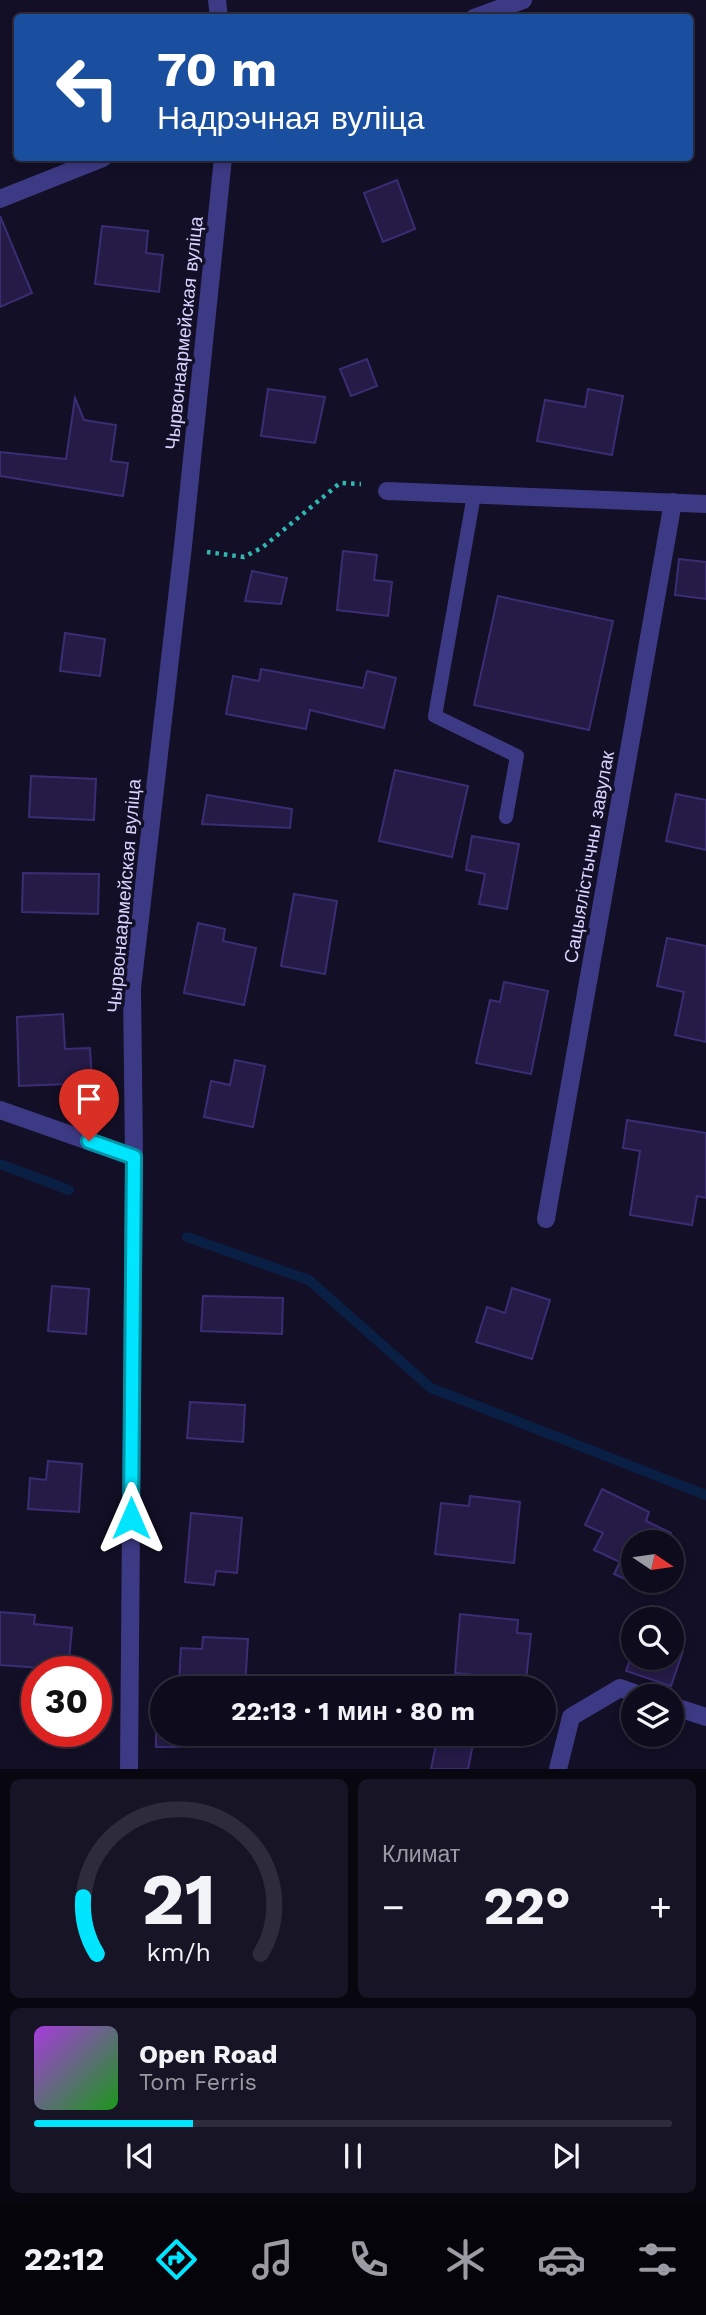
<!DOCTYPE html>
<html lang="ru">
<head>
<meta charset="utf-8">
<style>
	:root { --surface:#0e0b1c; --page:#171425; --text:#f1f3f6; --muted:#9b9ba3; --line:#2e2b3b; --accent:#00e5ff }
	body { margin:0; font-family:"Work Sans",sans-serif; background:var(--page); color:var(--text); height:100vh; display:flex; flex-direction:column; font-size:26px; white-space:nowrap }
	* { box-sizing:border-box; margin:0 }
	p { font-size:23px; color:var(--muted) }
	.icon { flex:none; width:38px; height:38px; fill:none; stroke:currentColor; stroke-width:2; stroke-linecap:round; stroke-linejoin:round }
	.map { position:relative; height:1769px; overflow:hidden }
	.details { display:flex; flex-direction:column; gap:10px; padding:10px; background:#08060f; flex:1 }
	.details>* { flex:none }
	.top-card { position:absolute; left:14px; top:14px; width:679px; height:147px; border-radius:7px; box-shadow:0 4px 10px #0003,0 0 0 2px var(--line); background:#1a4fa0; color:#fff; overflow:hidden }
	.needle { width:46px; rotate:103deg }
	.controls { position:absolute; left:621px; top:1530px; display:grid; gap:14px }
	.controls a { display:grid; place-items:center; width:63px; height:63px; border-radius:50%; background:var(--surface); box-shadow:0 4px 10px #0003,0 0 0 2px var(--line); font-size:35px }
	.speed { position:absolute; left:21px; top:1656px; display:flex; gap:14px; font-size:35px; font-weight:700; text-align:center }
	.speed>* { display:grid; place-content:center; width:91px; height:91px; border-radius:50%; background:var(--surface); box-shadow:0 4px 10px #0003,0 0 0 2px var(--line); line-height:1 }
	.speed .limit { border:10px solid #d22; background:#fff; color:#111 }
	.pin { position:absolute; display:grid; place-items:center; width:60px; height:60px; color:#fff; margin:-72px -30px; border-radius:50% 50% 50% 0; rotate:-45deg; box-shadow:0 0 7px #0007 }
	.pin .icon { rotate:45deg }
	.me { position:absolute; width:77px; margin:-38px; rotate:0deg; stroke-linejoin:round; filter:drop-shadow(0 0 5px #0008) }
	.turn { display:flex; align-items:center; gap:24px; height:147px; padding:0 28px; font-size:32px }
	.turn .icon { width:91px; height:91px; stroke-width:2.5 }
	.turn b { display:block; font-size:49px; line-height:60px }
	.big { font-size:52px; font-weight:700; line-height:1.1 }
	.details .card { flex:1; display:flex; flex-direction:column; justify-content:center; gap:10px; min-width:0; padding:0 24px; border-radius:10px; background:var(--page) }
	.details .dial { align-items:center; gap:0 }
	.dial svg { height:182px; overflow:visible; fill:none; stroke:var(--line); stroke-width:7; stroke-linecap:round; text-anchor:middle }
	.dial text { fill:var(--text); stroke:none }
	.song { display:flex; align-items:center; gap:21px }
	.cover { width:84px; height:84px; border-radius:10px; background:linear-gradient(135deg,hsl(280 70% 55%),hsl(120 70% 35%)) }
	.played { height:7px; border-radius:4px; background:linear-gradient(90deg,var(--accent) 25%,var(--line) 25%) }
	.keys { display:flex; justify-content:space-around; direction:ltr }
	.heat { display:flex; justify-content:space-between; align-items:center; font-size:38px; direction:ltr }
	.details .tiles { flex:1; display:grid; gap:10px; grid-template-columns:1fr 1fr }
	.card:last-child { grid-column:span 2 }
	.trip { position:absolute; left:150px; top:1676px; width:406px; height:70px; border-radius:35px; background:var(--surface); box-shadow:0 4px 10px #0003,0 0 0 2px var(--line); font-weight:700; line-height:70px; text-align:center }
	.menu { display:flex; height:112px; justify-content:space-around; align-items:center; background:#06040b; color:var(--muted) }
	.menu .icon { width:49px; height:49px }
	.menu .active { color:var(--accent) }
	.menu b { font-size:32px; color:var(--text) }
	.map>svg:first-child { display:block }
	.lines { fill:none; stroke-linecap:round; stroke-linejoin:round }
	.stream { stroke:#0a1f44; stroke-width:10 }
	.building { fill:#241b47; stroke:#3b2d73; stroke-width:2 }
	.path { stroke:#2fb8b0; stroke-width:4.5; stroke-dasharray:3.5 5; stroke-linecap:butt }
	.lane { stroke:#3d3a85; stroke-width:14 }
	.street { stroke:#3d3a85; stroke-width:18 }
	.route-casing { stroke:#0095a6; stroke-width:18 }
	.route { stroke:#00e5ff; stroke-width:12 }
	.labels { text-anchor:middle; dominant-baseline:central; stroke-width:7; stroke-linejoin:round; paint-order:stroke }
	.street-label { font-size:19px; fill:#d9d4ff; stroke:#130f26 }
</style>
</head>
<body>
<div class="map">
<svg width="706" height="1769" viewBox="0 0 706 1769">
	<rect width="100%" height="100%" fill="#130f26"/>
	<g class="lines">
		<g class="stream">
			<polyline points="0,1164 69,1190"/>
			<polyline points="187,1237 309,1280 431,1388 706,1495"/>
		</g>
	</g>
	<g class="building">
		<polygon points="397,180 415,229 383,242 364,193"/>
		<polygon points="0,216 32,293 0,307"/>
		<polygon points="102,226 148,231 146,253 163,255 159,292 95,284"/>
		<polygon points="367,359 377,386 351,396 340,369"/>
		<polygon points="268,389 325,397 315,443 261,436"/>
		<polygon points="588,389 623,396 612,455 537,441 545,400 585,407"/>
		<polygon points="75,398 84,420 116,425 111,461 128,463 123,496 0,476 0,452 66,459"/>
		<polygon points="343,551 377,555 374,580 392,582 388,616 337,610"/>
		<polygon points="679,559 706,562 706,599 675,595"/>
		<polygon points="252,571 287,578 281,604 245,601"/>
		<polygon points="498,596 613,621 589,730 474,705"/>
		<polygon points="65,633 105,639 100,676 60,671"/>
		<polygon points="261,669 363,688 367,671 396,678 384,728 310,710 306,729 226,714 233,676 259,681"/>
		<polygon points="395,770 468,786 452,857 379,841"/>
		<polygon points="31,776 96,779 94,820 29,817"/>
		<polygon points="676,794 706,800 706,850 666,841"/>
		<polygon points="207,795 292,809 290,828 202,824"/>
		<polygon points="472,836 519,844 507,909 479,904 485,874 466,870"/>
		<polygon points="23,873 99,874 98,914 22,912"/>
		<polygon points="294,894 337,901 325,974 281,966"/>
		<polygon points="198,923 225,929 223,941 256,948 244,1005 184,993"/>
		<polygon points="667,938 706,946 706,1042 675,1035 684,992 657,986"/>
		<polygon points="504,982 548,991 531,1074 476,1063 490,1000 500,1002"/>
		<polygon points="63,1014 65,1049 90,1048 92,1083 19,1086 17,1017"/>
		<polygon points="235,1060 265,1066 253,1127 204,1117 211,1081 230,1085"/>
		<polygon points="627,1120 706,1133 706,1198 697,1196 692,1225 630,1215 640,1151 623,1148"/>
		<polygon points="52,1286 89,1289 86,1334 48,1331"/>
		<polygon points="512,1288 550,1300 532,1359 476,1342 487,1307 505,1313"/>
		<polygon points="203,1296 283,1298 282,1334 201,1331"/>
		<polygon points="190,1402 245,1405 243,1442 187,1438"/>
		<polygon points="48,1461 82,1464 79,1512 28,1509 30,1478 46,1480"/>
		<polygon points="602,1489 649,1512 646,1521 671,1533 666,1542 634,1542 634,1580 648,1580 644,1588 614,1574 620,1562 594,1550 603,1533 585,1525"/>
		<polygon points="470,1496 520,1502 514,1563 435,1554 441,1503 469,1506"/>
		<polygon points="191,1513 242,1518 237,1573 216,1571 214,1585 185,1582"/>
		<polygon points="0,1612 35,1615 34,1624 72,1628 68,1670 0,1665"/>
		<polygon points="460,1614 518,1620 517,1633 531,1634 526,1680 455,1673"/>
		<polygon points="203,1637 248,1639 245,1687 179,1683 181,1648 202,1649"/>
		<polygon points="672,1648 683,1651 671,1686 626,1671 634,1649 634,1657 672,1657"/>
		<polygon points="156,1692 163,1692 163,1734 196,1734 196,1747 156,1747"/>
		<polygon points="438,1734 475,1734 468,1769 431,1769"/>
	</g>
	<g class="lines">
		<polyline class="path" points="207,552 244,557 263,547 340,483 361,484"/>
		<polyline class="lane" points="474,495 435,716 517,756 506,817"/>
		<g class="street">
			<polyline points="217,0 219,18"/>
			<polyline points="474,18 523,0"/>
			<polyline points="0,199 103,158"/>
			<polyline points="387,491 706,504"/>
			<polyline points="0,1110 134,1157"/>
			<polyline points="546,1219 673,502"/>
			<polyline points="672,1706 706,1717"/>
			<polyline points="129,1769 134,1157 132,988 183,546 223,158"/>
			<polyline points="558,1769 571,1717 620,1688 643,1696"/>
		</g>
	</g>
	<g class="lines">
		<defs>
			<polyline id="route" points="89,1141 134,1157 131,1518"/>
		</defs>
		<use href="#route" class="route-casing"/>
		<use href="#route" class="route"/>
	</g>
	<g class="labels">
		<g class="street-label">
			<text transform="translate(184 333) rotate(-84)">Чырвонаармейская вуліца</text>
			<text transform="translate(589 857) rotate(-80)">Сацыялістычны завулак</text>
			<text transform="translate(124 896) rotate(-85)">Чырвонаармейская вуліца</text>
		</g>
	</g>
</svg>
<div class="controls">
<a><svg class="needle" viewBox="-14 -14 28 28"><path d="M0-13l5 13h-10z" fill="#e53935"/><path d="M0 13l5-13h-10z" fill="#9b9ba3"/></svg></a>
<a><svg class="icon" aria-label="search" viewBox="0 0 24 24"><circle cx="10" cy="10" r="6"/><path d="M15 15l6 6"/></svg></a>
<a><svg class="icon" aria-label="layers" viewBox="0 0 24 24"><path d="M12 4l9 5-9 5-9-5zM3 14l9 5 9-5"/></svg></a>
</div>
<div class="speed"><div class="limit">30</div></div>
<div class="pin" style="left:89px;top:1141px;background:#d93025"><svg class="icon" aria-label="arrive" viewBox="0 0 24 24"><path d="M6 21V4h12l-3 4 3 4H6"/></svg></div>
<svg class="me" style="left:131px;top:1518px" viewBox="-20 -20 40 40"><path d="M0-17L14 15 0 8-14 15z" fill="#00e5ff" stroke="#fff" stroke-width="4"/></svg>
<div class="trip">22:13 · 1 мин · 80 m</div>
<div class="top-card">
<div class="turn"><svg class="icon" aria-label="left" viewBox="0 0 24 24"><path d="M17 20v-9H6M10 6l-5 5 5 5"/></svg><div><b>70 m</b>Надрэчная вуліца</div></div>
</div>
</div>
<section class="details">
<div class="tiles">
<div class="card dial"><svg viewBox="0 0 100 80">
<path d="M14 69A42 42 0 1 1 86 69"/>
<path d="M14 69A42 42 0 0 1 8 44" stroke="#00e5ff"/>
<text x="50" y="56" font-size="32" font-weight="700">21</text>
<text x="50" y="72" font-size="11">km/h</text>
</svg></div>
<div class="card"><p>Климат</p>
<div class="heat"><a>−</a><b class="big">22°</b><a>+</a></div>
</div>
<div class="card">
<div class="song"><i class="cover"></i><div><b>Open Road</b><p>Tom Ferris</p></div></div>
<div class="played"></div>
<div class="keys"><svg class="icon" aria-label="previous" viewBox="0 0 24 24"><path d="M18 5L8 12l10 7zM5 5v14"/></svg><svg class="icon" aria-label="pause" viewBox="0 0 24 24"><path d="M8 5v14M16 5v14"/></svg><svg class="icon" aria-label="next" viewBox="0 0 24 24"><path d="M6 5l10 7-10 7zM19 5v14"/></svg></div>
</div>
</div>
</section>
<nav class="menu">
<b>22:12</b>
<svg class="icon active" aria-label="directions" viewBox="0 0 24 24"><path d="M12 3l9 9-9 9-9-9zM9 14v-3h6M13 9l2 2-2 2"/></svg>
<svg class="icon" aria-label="music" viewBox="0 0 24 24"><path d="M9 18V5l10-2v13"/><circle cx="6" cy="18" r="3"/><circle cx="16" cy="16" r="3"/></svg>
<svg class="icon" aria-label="phone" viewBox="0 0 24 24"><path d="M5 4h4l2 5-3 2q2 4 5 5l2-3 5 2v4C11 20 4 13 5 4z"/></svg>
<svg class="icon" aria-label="climate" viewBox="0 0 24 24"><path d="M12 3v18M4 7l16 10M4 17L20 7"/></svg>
<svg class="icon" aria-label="car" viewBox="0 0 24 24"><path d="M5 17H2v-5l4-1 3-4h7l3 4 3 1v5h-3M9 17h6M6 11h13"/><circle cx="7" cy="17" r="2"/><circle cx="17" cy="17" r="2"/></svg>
<svg class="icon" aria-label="filters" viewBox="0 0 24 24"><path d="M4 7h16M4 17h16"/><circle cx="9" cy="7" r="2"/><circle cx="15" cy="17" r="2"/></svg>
</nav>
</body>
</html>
